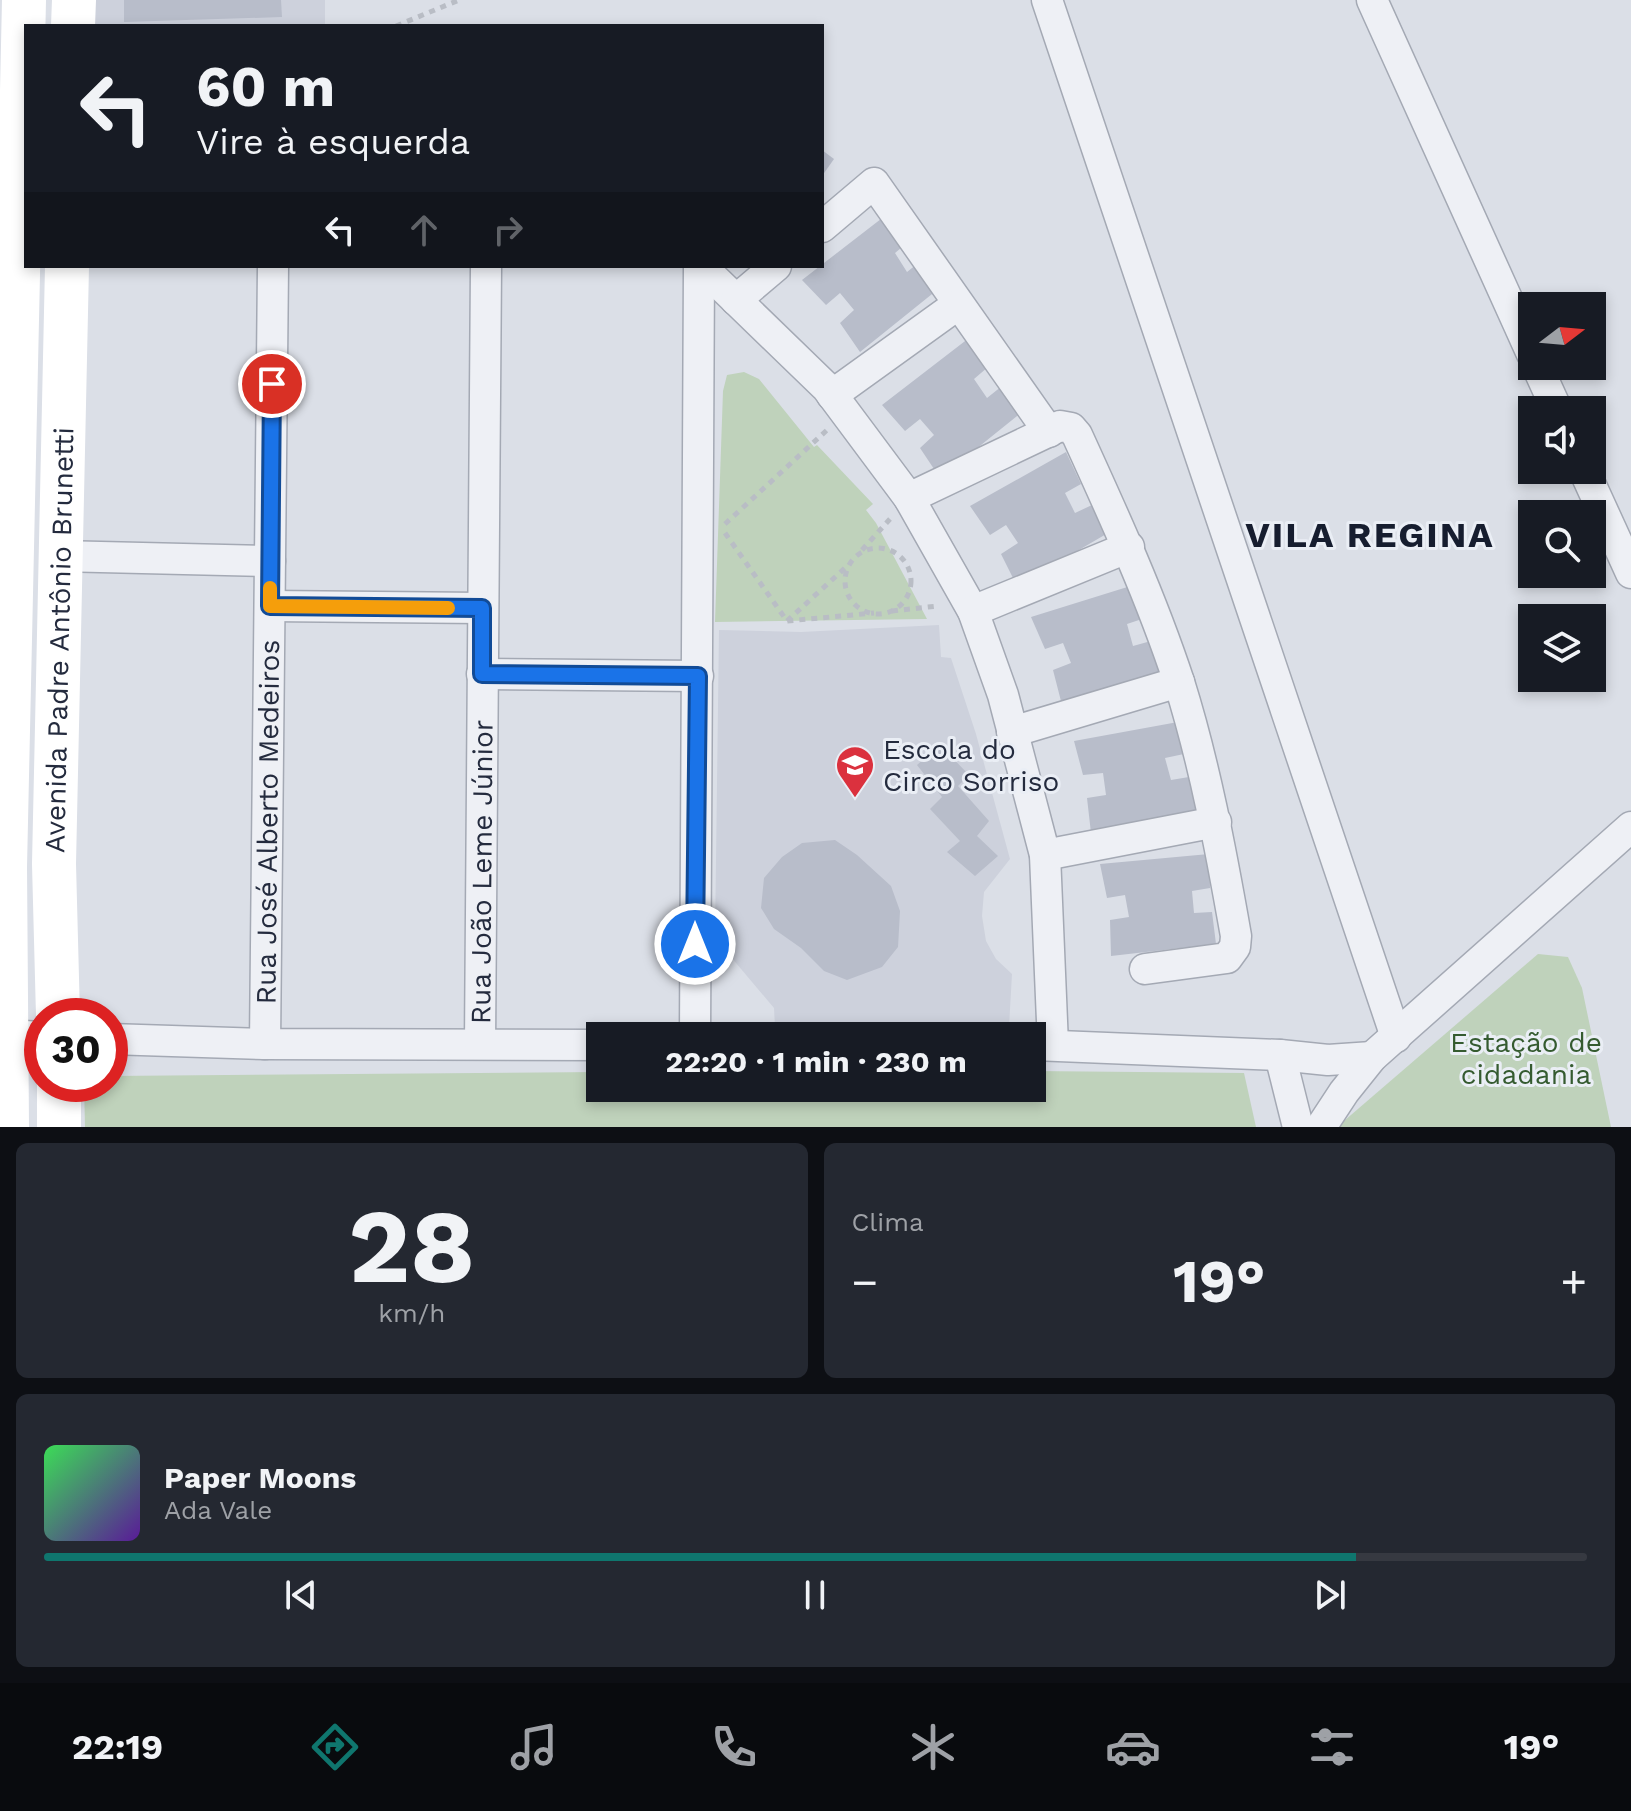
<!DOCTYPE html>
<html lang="pt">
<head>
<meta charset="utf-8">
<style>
	:root { --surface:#171b24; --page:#242831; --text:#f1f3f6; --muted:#9ea1a6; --line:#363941; --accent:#0f766e }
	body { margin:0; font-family:"Work Sans",sans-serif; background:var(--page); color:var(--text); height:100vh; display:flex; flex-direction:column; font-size:30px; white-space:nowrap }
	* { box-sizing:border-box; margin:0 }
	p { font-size:26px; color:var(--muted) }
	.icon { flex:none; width:44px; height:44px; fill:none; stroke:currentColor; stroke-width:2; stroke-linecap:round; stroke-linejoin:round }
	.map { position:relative; height:1127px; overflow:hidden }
	.sheet { display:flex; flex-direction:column; gap:16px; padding:16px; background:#0d0f14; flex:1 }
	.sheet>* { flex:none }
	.hud { position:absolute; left:24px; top:24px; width:800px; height:244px; border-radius:0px; box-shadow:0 4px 12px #0003; background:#171b24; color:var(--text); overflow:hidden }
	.needle { width:52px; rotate:74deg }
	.fabs { position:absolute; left:1518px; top:292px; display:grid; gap:16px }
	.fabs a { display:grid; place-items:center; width:88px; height:88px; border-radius:0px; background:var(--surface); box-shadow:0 4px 12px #0003; font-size:40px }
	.speed { position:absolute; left:24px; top:998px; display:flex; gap:16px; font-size:40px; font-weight:700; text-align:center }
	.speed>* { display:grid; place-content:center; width:104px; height:104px; border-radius:50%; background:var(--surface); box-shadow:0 4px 12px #0003; line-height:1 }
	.speed .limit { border:12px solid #d22; background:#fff; color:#111 }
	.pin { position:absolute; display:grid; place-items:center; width:68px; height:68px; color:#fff; margin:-34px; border:4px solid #fff; border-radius:50%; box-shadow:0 2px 8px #0007 }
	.me { position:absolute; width:88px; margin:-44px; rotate:0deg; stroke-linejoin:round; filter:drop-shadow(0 0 6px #0008) }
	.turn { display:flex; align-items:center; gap:28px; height:168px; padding:0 40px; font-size:36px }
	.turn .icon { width:104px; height:104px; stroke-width:2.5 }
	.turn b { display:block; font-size:56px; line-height:68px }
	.lanes { display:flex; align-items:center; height:76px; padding:0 40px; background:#0003; justify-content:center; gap:40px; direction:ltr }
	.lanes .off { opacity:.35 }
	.big { font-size:60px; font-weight:700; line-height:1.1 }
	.sheet .widget { flex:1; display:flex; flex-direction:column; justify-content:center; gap:12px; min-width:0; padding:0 28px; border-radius:12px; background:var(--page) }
	.sheet .dial { align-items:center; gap:0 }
	.dial b { font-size:104px; line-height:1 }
	.song { display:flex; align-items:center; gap:24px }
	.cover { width:96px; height:96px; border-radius:12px; background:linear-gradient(135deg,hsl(130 70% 55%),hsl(270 70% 35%)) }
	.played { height:8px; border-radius:4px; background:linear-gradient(90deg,var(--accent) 85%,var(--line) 85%) }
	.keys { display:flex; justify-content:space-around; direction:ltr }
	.heat { display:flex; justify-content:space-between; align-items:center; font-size:44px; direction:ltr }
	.sheet .tiles { flex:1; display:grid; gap:16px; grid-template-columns:1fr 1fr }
	.widget:last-child { grid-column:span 2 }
	.trip { position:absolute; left:586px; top:1022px; width:460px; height:80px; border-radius:0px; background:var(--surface); box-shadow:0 4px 12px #0003; font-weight:700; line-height:80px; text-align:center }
	.dock { display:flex; height:128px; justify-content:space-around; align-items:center; background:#090b0e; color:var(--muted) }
	.dock .icon { width:56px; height:56px }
	.dock .current { color:var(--accent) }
	.dock b { font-size:36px; color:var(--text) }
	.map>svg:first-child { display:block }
	.built { fill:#cdd1dc }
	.green { fill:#bfd2bb }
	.building { fill:#b8bdca }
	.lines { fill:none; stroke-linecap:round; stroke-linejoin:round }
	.minor-casing { stroke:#a4a9b4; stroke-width:33 }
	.path { stroke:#b9bdc5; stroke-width:5; stroke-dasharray:6 6; stroke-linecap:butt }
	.minor { stroke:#eef0f5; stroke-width:30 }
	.secondary { stroke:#fff; stroke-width:44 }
	.route-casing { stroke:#114b97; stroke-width:20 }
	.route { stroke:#1a73e8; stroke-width:14 }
	.slow { stroke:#f59e0b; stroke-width:14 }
	.labels { text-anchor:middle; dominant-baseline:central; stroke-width:6; stroke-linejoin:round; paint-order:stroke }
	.street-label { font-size:28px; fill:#242b3e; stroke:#eaeef5 }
	.poi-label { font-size:28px; fill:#242b3e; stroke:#eaeef5; text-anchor:start }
	.park-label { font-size:28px; fill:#355b30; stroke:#eaeef5 }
	.district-label { font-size:36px; font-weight:bold; letter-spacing:2px; fill:#161d2f; stroke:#eaeef5 }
</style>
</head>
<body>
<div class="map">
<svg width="1631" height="1127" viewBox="0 0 1631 1127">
	<rect width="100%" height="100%" fill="#dbdfe7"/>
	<g class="built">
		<polygon points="92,0 325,0 325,26 90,24"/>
		<polygon points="939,625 941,657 951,658 976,734 1010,859 984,892 982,916 986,941 996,959 1012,974 1009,1027 775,1027 774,1008 715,938 719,630 801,632"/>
	</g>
	<g class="green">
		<polygon points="744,372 759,379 814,447 817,445 873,504 866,510 876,523 927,619 715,622 723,391 727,375"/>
		<polygon points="1538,954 1568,957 1582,988 1611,1127 1337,1127"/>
		<polygon points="1032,1071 1244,1073 1256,1127 85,1127 84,1084 110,1084 110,1076 600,1072 600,1088 1032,1088"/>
	</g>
	<g class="building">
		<polygon points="124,0 281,0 282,17 124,22"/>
		<polygon points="822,150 834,159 822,176"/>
		<polygon points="890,212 908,242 895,253 907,272 922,260 942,286 860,352 840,323 854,310 840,293 826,305 802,280"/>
		<polygon points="969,338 988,367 974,379 987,398 1002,386 1022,412 940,478 920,448 934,435 920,419 905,431 882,405"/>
		<polygon points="1066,452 1081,484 1065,493 1075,513 1092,505 1108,533 1017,586 1001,554 1018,543 1006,525 990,535 970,506"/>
		<polygon points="1137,584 1145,618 1127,624 1133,646 1151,641 1161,672 1062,705 1053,670 1071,663 1063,643 1045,649 1031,617"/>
		<polygon points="1178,722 1184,754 1165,758 1171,780 1189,777 1198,810 1091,833 1087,798 1106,795 1103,773 1083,775 1074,741"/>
		<polygon points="940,745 969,775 958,786 989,821 977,836 998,856 975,876 947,852 960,841 930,809 942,797 917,765"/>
		<polygon points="835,840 857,855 891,886 900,911 898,947 882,967 847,980 824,971 801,948 774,929 761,908 764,878 782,857 802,843"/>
		<polygon points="1209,854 1210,888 1192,891 1194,913 1212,912 1216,944 1111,956 1110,920 1129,917 1125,895 1107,898 1100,864"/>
	</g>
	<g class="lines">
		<defs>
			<g id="minor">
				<polyline points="1047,0 1396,1037"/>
				<polyline points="1372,0 1532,354"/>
				<polyline points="822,227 874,183 1049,432"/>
				<polyline points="701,266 827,388 909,498 973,611 1003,695 1045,855 1053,1045"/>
				<polyline points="736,300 776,266"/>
				<polyline points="1537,366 1557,410"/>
				<polyline points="832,395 957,305"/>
				<polyline points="1584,470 1631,573"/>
				<path d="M909,498L1060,426L1071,428L1077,435C1114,516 1151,597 1179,682C1205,765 1221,851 1236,936L1235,947L1227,958L1145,969"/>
				<polyline points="59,556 270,561"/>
				<polyline points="270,606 482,608"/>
				<polyline points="973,611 1129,547"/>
				<polyline points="482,674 698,676"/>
				<polyline points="1012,732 1179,682"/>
				<polyline points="1045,855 1216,822"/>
				<polyline points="6,1035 42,1037"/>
				<polyline points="695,1036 699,266"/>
				<polyline points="110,1039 265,1044 600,1045"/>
				<path id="s1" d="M265,1044L273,266"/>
				<path id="s2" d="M480,1044L486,266"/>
				<polyline points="1034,1045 1280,1055 1328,1060 1372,1057"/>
				<polyline points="1280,1055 1298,1127"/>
				<polyline points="1321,1127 1344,1092 1372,1057 1631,827"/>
			</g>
		</defs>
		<use href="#minor" class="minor-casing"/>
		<g class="path">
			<polyline points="396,26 459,0"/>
			<polyline points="725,524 827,430"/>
			<polyline points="725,533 787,621 874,613"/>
			<circle cx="878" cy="581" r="33"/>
			<polyline points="862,550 890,519"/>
			<polyline points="892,611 938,606"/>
			<polyline points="787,621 845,568"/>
		</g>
		<use href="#minor" class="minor"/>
		<g class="secondary">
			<polyline points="73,26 74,0"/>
			<path id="s3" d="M58,1016L54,864L67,266"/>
			<polyline points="59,1084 59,1127"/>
			<polyline points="7,1127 5,867 24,0"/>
		</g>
	</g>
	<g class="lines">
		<defs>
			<polyline id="route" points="272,384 270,606 482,608 482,674 698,676 695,944"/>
		</defs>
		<use href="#route" class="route-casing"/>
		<use href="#route" class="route"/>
		<polyline class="slow" points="270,588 270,606 448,608"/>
	</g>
	<defs>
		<symbol id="school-pin" viewBox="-11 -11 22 30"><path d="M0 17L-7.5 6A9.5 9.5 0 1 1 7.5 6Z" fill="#db313e" stroke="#eaeef5"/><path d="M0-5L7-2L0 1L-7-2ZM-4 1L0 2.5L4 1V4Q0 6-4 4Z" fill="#fff"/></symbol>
	</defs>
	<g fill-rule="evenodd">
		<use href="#school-pin" x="833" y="743" width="44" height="60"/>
	</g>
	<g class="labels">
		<g class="street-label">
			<text stroke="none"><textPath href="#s3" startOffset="376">Avenida Padre Antônio Brunetti</textPath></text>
			<text stroke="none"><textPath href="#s1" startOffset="222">Rua José Alberto Medeiros</textPath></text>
			<text stroke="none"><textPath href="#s2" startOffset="172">Rua João Leme Júnior</textPath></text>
		</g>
		<g class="poi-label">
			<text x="883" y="749">Escola do<tspan x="883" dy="32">Circo Sorriso</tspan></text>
		</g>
		<g class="park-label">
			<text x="1526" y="1042">Estação de<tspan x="1526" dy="32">cidadania</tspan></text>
		</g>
		<g class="district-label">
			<text x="1370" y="535">VILA REGINA</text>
		</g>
	</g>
</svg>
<div class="fabs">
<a><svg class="needle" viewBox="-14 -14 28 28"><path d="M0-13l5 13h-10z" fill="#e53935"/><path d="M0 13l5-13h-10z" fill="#9ea1a6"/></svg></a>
<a><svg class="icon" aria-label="sound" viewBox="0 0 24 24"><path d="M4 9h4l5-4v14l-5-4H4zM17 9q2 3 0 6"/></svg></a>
<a><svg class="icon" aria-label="search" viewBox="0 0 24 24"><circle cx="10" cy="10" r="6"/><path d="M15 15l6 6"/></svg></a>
<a><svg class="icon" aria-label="layers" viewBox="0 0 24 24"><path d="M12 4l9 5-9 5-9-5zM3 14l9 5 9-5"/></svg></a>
</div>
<div class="speed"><div class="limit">30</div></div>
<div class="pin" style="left:272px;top:384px;background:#d93025"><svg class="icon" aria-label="arrive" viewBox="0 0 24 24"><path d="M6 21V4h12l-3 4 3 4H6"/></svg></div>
<svg class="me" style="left:695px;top:944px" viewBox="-20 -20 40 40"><circle r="17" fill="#1a73e8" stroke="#fff" stroke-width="3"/><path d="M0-11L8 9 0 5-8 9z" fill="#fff"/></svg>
<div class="trip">22:20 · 1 min · 230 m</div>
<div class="hud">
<div class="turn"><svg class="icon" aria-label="left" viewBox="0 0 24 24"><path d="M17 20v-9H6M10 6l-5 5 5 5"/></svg><div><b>60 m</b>Vire à esquerda</div></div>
<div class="lanes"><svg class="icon" aria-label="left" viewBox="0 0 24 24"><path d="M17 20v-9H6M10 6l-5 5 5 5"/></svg><svg class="icon off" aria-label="ahead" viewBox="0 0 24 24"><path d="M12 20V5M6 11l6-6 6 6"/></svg><svg class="icon off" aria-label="right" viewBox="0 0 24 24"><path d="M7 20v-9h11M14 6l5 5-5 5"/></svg></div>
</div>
</div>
<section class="sheet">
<div class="tiles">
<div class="widget dial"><b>28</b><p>km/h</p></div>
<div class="widget"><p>Clima</p>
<div class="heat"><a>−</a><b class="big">19°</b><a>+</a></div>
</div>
<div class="widget">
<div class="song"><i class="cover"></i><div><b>Paper Moons</b><p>Ada Vale</p></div></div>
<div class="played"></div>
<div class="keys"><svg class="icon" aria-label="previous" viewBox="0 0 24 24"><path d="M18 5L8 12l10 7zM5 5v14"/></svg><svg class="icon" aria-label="pause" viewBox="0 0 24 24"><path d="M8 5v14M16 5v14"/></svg><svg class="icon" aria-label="next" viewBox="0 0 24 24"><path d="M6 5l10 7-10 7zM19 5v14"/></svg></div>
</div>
</div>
</section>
<nav class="dock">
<b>22:19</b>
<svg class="icon current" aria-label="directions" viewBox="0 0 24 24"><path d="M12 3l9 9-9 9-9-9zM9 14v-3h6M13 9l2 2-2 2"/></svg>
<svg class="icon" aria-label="music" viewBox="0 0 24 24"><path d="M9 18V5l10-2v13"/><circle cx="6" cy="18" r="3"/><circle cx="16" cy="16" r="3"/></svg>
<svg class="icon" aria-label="phone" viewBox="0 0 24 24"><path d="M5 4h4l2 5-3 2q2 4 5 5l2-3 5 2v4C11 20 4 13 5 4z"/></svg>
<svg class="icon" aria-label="climate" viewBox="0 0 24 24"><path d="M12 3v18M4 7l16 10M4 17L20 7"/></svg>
<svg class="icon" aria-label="car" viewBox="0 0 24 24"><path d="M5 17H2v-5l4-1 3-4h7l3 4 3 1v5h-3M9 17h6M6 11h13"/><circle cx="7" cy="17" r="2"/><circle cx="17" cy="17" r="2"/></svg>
<svg class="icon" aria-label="filters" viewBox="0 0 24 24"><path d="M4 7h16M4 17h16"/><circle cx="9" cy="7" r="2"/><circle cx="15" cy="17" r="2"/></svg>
<b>19°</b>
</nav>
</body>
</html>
